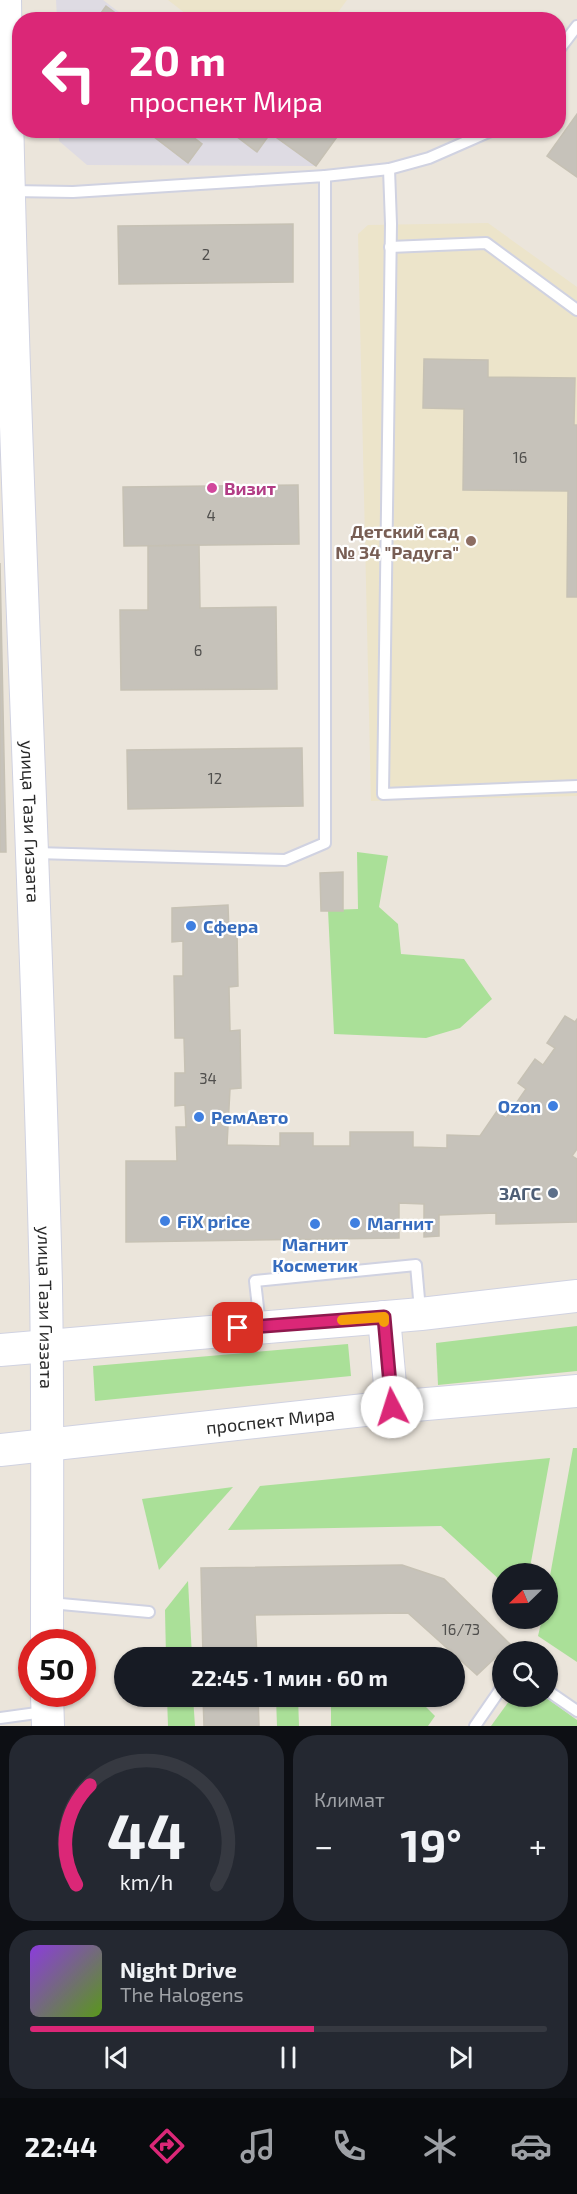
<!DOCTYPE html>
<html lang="ru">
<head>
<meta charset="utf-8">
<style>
	:root { --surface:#171b24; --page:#242831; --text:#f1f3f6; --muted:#9ea1a6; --line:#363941; --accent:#db2777 }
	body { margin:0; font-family:"Exo 2",sans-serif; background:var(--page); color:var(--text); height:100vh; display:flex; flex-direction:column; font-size:22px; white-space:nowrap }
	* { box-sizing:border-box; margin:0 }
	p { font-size:20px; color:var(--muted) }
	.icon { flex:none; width:33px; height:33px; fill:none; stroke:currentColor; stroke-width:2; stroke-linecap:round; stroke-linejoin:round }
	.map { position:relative; height:1726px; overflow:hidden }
	.sheet { display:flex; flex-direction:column; gap:9px; padding:9px; background:#0d0f14; flex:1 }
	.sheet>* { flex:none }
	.top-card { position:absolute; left:12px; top:12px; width:554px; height:126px; border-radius:24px; box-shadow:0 2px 4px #0004; background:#db2777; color:#fff; overflow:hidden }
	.needle { width:39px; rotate:247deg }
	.controls { position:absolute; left:492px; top:1563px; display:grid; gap:12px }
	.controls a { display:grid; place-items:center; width:66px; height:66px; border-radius:50%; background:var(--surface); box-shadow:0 2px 4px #0004; font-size:30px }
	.speed { position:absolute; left:18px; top:1629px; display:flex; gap:12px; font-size:30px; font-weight:700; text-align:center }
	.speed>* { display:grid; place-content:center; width:78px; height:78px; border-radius:50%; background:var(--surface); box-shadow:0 2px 4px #0004; line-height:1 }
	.speed .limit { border:9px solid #d22; background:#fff; color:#111 }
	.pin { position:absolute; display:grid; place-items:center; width:51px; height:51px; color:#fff; margin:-26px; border-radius:12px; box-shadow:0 3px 9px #0006 }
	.me { position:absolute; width:66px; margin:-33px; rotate:355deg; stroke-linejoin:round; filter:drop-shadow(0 0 4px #0008) }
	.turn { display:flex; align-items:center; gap:21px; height:126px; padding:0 18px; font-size:27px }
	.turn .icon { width:78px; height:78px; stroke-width:2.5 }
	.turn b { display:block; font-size:42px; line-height:51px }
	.big { font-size:45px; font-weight:700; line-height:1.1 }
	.sheet .tile { flex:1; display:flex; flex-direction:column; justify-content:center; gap:9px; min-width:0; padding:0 21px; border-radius:24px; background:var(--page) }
	.sheet .dial { align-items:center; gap:0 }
	.dial svg { height:156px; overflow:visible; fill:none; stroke:var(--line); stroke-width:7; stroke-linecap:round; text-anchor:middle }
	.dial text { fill:var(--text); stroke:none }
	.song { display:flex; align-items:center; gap:18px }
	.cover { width:72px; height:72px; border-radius:9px; background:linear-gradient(135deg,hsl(270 70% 55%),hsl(90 70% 35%)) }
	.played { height:6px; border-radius:3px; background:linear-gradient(90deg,var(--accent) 55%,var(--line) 55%) }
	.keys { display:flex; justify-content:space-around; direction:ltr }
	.heat { display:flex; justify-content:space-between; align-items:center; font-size:33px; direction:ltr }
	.sheet .tiles { flex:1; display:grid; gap:9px; grid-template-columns:1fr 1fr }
	.tile:last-child { grid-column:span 2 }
	.trip { position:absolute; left:114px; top:1647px; width:351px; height:60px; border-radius:30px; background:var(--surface); box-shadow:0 2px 4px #0004; font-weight:700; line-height:60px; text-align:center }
	.menu { display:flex; height:96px; justify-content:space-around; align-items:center; background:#090b0e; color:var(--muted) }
	.menu .icon { width:42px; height:42px }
	.menu .selected { color:var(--accent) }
	.menu b { font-size:27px; color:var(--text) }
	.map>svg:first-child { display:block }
	.industrial { fill:#dedbe3 }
	.education { fill:#ece4ca }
	.green { fill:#aae098 }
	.building { fill:#c6c2ba; stroke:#c6c1b4; stroke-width:1.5 }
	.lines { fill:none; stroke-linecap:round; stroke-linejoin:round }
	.lane-casing { stroke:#d0d2e1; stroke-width:14 }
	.secondary-casing { stroke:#d0d2e1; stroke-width:34 }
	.lane { stroke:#fff; stroke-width:10 }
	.secondary { stroke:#fff; stroke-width:32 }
	.route-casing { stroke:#8e194d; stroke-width:15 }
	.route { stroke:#db2777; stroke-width:10 }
	.slow { stroke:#f59e0b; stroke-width:10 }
	.hotel-dot { fill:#d1479c; stroke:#fff; stroke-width:2 }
	.education-dot { fill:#8d6e63; stroke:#fff; stroke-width:2 }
	.shop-dot { fill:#3f7fe0; stroke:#fff; stroke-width:2 }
	.service-dot { fill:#5c6f8a; stroke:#fff; stroke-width:2 }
	.labels { text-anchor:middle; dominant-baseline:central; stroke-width:4.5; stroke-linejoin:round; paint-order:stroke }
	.number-label { font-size:15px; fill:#504f4d }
	.hotel-label { font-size:18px; font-weight:bold; fill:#b23c85; stroke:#fff; text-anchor:start }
	.education-label { font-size:18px; font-weight:bold; fill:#785e54; stroke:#fff; text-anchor:end }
	.street-label { font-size:18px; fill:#292929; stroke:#fff }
	.shop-label { font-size:18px; font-weight:bold; fill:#366cbe; stroke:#fff; text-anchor:start }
	.service-label { font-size:18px; font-weight:bold; fill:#4e5e75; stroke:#fff; text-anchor:end }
</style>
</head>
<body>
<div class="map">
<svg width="577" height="1726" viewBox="0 0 577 1726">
	<rect width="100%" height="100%" fill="#ebe5db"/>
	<g class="industrial">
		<polygon points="56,0 103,0 128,19 57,19"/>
		<polygon points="59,131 268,131 316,166 87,165 59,141"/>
	</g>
	<g class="education">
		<polygon points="168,0 347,0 333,19 194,20"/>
		<polygon points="488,223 577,287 577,796 371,801 358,234 368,225"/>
	</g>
	<g class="green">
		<polygon points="357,852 388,856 379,907 398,924 401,954 464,959 492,999 460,1028 426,1038 334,1034 328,910 358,909"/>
		<polygon points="577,1326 577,1371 438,1385 436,1343"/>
		<polygon points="348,1344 351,1376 95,1401 93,1366"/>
		<polygon points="573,1448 577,1448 577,1662 538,1636 542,1619 548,1618 548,1587"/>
		<polygon points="550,1458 529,1573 502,1574 502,1582 441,1526 228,1530 260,1486"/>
		<polygon points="233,1487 159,1570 142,1499"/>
		<polygon points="188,1581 192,1657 166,1657 165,1610"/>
		<polygon points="167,1697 193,1697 195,1726 168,1726"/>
		<polygon points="276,1697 298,1697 299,1726 277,1726"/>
		<polygon points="331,1697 416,1697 435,1716 428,1726 331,1726"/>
		<polygon points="512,1697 545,1697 577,1720 577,1726 491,1726"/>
	</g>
	<g class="building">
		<polygon points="106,6 125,20 96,20"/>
		<polygon points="577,114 577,177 547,156"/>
		<polygon points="145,130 184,130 202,144 188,163"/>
		<polygon points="228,130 272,130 272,131 257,152"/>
		<polygon points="276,130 342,130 316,166 273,135"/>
		<polygon points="293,224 293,282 119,284 118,226"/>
		<polygon points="424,359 488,360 488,377 575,378 574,425 577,425 577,597 567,597 568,491 463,490 464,409 423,408"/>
		<polygon points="298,485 299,544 124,546 123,487"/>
		<polygon points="199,545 200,608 276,607 277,689 121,690 120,610 148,610 148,546"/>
		<polygon points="0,563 6,852 0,852"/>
		<polygon points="302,748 303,806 128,809 127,750"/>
		<polygon points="343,872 343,911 321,911 320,873"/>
		<polygon points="228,905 229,933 237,933 238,986 229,987 230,1031 240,1030 241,1088 230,1089 227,1145 280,1146 280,1133 313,1133 313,1146 350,1146 350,1132 413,1132 413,1147 447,1148 447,1135 480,1136 497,1111 506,1118 526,1089 518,1083 535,1059 543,1065 555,1048 547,1043 565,1016 575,1022 577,1019 577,1149 572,1156 577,1159 577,1222 496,1224 496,1213 439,1215 439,1236 424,1237 424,1204 399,1203 399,1238 126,1242 126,1161 177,1161 176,1127 186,1127 185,1105 175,1106 175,1073 185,1073 184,1038 175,1038 174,976 183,976 183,941 172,942 172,908"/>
		<polygon points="402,1565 444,1579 510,1644 477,1675 408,1613 255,1615 257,1658 203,1658 201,1568"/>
		<polygon points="203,1696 258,1696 259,1726 204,1726"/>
	</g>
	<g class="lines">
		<defs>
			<g id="lane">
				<polyline points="558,51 577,26"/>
				<polyline points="389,169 391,224 383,794 577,786"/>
				<polyline points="325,176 389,169 429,158 493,130"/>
				<polyline points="11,191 73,192 325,176 325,843 285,860 36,853"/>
				<polyline points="390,247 486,243 577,310"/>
				<polyline points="260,1325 255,1281 416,1265 420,1310"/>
				<polyline points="50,1603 149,1612"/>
				<polyline points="548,1691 577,1711"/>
				<polyline points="0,1718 44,1712"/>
				<polyline points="475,1726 502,1687"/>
			</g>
			<g id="secondary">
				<path id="s1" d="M5,0C11,429 36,858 46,1287C48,1406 47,1524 47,1642"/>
				<polyline points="384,1317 392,1407"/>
				<polyline points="0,1350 421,1314 577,1296"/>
				<path id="s2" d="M0,1450L392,1407L577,1391"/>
				<polyline points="47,1694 48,1726"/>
			</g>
		</defs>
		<use href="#lane" class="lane-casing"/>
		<use href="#secondary" class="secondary-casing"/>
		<use href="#lane" class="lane"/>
		<use href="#secondary" class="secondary"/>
	</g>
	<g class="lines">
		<defs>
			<polyline id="route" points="238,1328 384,1317 392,1407"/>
		</defs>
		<use href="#route" class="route-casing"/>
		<use href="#route" class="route"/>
		<polyline class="slow" points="342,1320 384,1317 384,1322"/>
	</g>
	<circle class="hotel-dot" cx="212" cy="488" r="6"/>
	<circle class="education-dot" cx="471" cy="541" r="6"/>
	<g class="shop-dot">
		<circle cx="191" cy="926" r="6"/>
		<circle cx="553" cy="1106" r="6"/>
		<circle cx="199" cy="1117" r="6"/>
		<circle cx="165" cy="1221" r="6"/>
		<circle cx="355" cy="1223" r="6"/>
		<circle cx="315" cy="1224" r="6"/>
	</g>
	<circle class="service-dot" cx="553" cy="1193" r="6"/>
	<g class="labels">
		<g class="number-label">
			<text x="206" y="254">2</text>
			<text x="520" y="457">16</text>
			<text x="211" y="515">4</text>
			<text x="198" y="650">6</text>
			<text x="215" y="778">12</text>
			<text x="208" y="1078">34</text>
			<text x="461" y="1629">16/73</text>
		</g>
		<g class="hotel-label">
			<text x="224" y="488">Визит</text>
		</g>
		<g class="education-label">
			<text x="459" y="531">Детский сад<tspan x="459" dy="21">№ 34 "Радуга"</tspan></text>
		</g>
		<g class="street-label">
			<text stroke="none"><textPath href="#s1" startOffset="822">улица Тази Гиззата</textPath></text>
			<text stroke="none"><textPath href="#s1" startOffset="1308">улица Тази Гиззата</textPath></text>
			<text stroke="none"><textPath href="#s2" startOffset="272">проспект Мира</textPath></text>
		</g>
		<g class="shop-label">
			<text x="203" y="926">Сфера</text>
			<text x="541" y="1106" text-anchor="end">Ozon</text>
			<text x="211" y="1117">РемАвто</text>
			<text x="177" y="1221">FiX price</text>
			<text x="367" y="1223">Магнит</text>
			<text x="315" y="1244" text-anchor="middle">Магнит<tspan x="315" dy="21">Косметик</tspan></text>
		</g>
		<g class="service-label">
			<text x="541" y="1193">ЗАГС</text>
		</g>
	</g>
</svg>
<div class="controls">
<a><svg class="needle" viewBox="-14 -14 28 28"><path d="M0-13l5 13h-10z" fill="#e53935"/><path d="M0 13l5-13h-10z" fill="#9ea1a6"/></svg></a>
<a><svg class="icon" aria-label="search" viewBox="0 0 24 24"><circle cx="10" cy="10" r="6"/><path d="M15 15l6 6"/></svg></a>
</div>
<div class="speed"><div class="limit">50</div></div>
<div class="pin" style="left:238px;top:1328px;background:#d93025"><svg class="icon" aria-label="arrive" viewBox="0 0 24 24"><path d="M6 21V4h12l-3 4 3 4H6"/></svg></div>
<svg class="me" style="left:392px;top:1407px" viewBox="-20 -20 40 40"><circle r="19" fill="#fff"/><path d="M0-13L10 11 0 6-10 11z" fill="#db2777"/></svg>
<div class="trip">22:45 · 1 мин · 60 m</div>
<div class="top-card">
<div class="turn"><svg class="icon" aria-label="left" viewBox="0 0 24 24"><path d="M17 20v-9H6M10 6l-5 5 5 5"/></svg><div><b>20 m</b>проспект Мира</div></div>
</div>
</div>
<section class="sheet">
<div class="tiles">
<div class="tile dial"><svg viewBox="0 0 100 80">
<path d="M14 69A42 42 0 1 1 86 69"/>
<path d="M14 69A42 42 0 0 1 21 18" stroke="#db2777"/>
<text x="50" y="56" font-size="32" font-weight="700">44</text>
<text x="50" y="72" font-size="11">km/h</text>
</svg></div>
<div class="tile"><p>Климат</p>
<div class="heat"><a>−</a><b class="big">19°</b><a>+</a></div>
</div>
<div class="tile">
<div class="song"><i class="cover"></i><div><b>Night Drive</b><p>The Halogens</p></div></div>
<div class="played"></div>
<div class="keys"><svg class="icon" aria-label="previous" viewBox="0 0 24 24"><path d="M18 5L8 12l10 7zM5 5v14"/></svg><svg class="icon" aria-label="pause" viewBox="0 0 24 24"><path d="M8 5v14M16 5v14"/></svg><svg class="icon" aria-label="next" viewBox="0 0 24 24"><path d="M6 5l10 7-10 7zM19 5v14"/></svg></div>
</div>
</div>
</section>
<nav class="menu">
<b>22:44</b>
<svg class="icon selected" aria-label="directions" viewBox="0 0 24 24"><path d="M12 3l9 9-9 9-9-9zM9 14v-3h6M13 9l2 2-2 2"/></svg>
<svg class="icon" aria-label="music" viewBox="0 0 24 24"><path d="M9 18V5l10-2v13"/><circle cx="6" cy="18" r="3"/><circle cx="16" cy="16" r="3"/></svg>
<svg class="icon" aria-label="phone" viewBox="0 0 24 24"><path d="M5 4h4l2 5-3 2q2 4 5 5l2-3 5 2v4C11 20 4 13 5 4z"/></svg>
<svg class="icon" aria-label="climate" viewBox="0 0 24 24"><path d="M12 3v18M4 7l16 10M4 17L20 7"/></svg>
<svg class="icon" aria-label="car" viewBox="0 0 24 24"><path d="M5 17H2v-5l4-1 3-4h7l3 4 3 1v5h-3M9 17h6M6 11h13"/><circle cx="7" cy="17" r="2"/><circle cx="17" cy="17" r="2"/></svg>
</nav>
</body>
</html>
